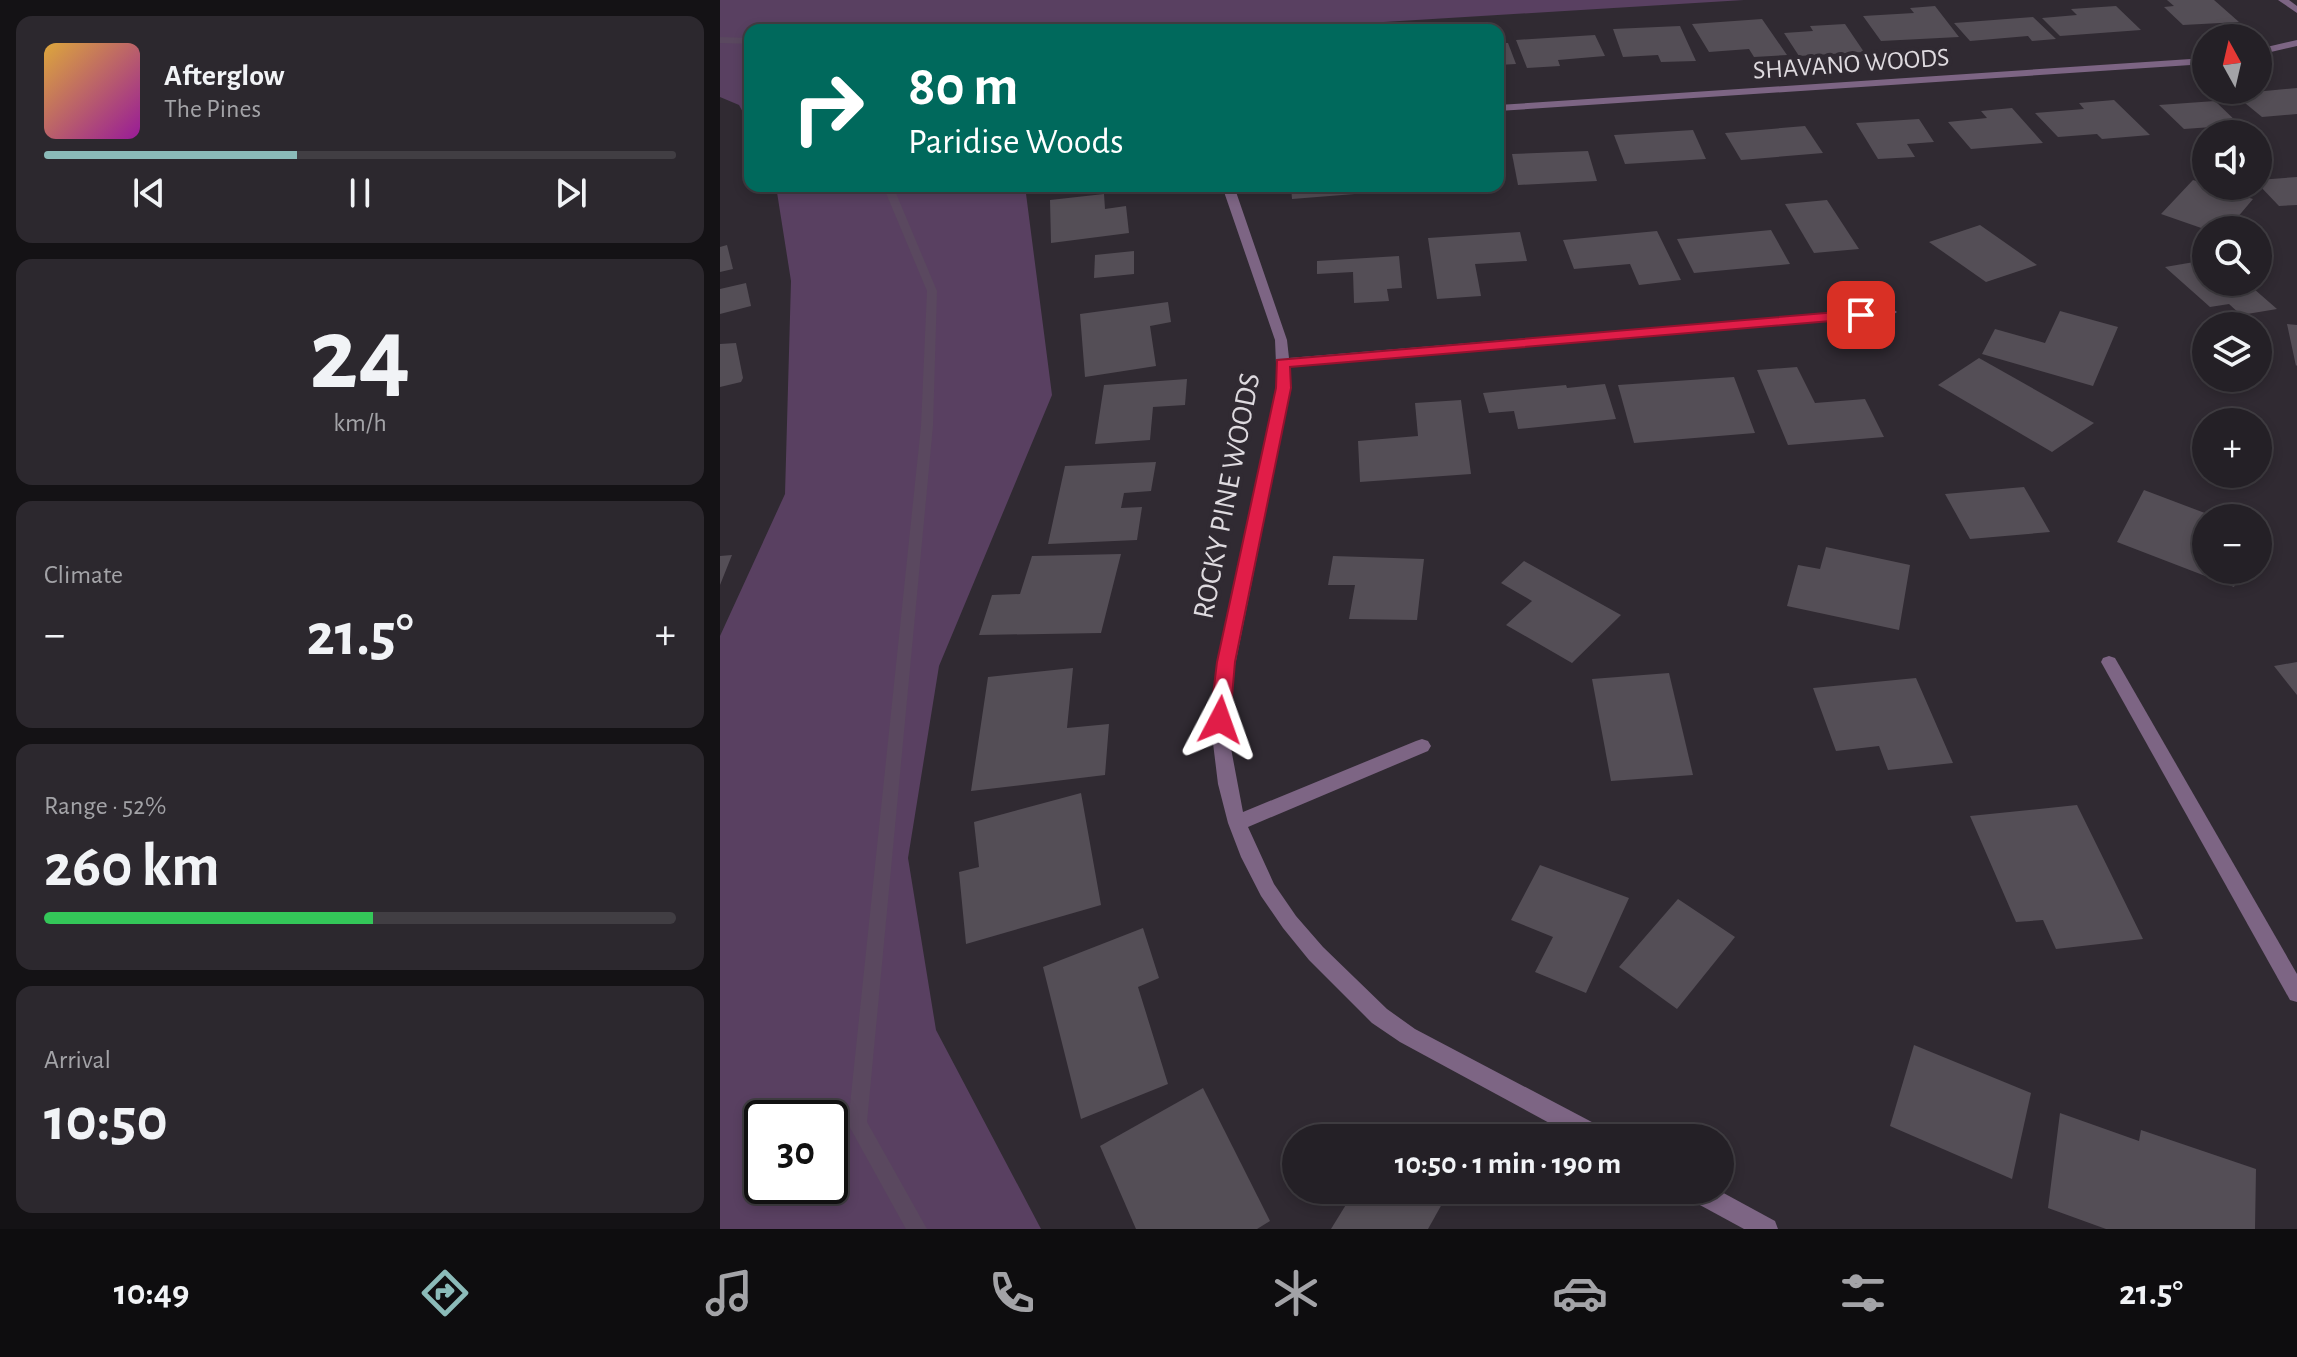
<!DOCTYPE html>
<html lang="en">
<head>
<meta charset="utf-8">
<style>
	:root { --surface:#242026; --page:#2c282e; --text:#f1f3f6; --muted:#a3a3a7; --line:#413e43; --accent:#8bbbb9 }
	body { margin:0; font-family:"Alegreya Sans",sans-serif; background:var(--page); color:var(--text); height:100vh; display:flex; flex-direction:column; font-size:30px; white-space:nowrap }
	* { box-sizing:border-box; margin:0 }
	p { font-size:26px; color:var(--muted) }
	.icon { flex:none; width:44px; height:44px; fill:none; stroke:currentColor; stroke-width:2; stroke-linecap:round; stroke-linejoin:round }
	.map { position:relative; flex:1; overflow:hidden }
	.details { display:flex; flex-direction:column; gap:16px; padding:16px; background:#141215; width:720px }
	.details>* { flex:none }
	.hud { position:absolute; left:24px; top:24px; width:760px; height:168px; border-radius:16px; box-shadow:0 4px 12px #0003,0 0 0 2px var(--line); background:#00695c; color:#fff; overflow:hidden }
	.needle { width:52px; rotate:352deg }
	.fabs { position:absolute; left:1472px; top:24px; display:grid; gap:16px }
	.fabs a { display:grid; place-items:center; width:80px; height:80px; border-radius:50%; background:var(--surface); box-shadow:0 4px 12px #0003,0 0 0 2px var(--line); font-size:40px }
	.speed { position:absolute; left:24px; top:1100px; display:flex; gap:16px; font-size:40px; font-weight:700; text-align:center }
	.speed>* { display:grid; place-content:center; width:104px; height:104px; border-radius:50%; background:var(--surface); box-shadow:0 4px 12px #0003,0 0 0 2px var(--line); line-height:1 }
	.speed .limit { border:4px solid #111; border-radius:12px; background:#fff; color:#111 }
	.pin { position:absolute; display:grid; place-items:center; width:68px; height:68px; color:#fff; margin:-34px; border-radius:16px; box-shadow:0 4px 12px #0006 }
	.me { position:absolute; width:88px; margin:-44px; rotate:4deg; stroke-linejoin:round; filter:drop-shadow(0 0 6px #0008) }
	.turn { display:flex; align-items:center; gap:28px; height:168px; padding:0 32px; font-size:36px }
	.turn .icon { width:104px; height:104px; stroke-width:2.5 }
	.turn b { display:block; font-size:56px; line-height:68px }
	.big { font-size:60px; font-weight:700; line-height:1.1 }
	.details .tile { flex:1; display:flex; flex-direction:column; justify-content:center; gap:12px; min-width:0; padding:0 28px; border-radius:16px; background:var(--page) }
	.details .dial { align-items:center; gap:0 }
	.dial b { font-size:104px; line-height:1 }
	.song { display:flex; align-items:center; gap:24px }
	.cover { width:96px; height:96px; border-radius:12px; background:linear-gradient(135deg,hsl(40 70% 55%),hsl(300 70% 35%)) }
	.played { height:8px; border-radius:4px; background:linear-gradient(90deg,var(--accent) 40%,var(--line) 40%) }
	.keys { display:flex; justify-content:space-around; direction:ltr }
	.heat { display:flex; justify-content:space-between; align-items:center; font-size:44px; direction:ltr }
	.charge { height:12px; border-radius:6px; background:linear-gradient(90deg,#34c759 52%,var(--line) 0) }
	.trip { position:absolute; left:562px; top:1124px; width:452px; height:80px; border-radius:40px; background:var(--surface); box-shadow:0 4px 12px #0003,0 0 0 2px var(--line); font-weight:700; line-height:80px; text-align:center }
	.tabs { display:flex; height:128px; justify-content:space-around; align-items:center; background:#0e0d0f; color:var(--muted) }
	.tabs .icon { width:56px; height:56px }
	.tabs .current { color:var(--accent) }
	.tabs b { font-size:36px; color:var(--text) }
	main { display:flex; flex:1; min-height:0 }
	.map>svg:first-child { display:block }
	.green { fill:#594061; fill-rule:evenodd }
	.lines { fill:none; stroke-linecap:round; stroke-linejoin:round }
	.stream { fill:#5a485f; fill-rule:evenodd }
	.building { fill:#544e56 }
	.minor { fill:#7d6584; fill-rule:evenodd }
	.route { fill:#e11d48; stroke:#92132f; stroke-width:2 }
	.labels { text-anchor:middle; dominant-baseline:central; stroke-width:8; stroke-linejoin:round; paint-order:stroke }
	.far-street-label { font-size:26px; fill:#dedadf; stroke:#302a32 }
	.street-label { font-size:30px; fill:#dedadf; stroke:#302a32 }
</style>
</head>
<body>
<main>
<section class="details">
<div class="tile">
<div class="song"><i class="cover"></i><div><b>Afterglow</b><p>The Pines</p></div></div>
<div class="played"></div>
<div class="keys"><svg class="icon" aria-label="previous" viewBox="0 0 24 24"><path d="M18 5L8 12l10 7zM5 5v14"/></svg><svg class="icon" aria-label="pause" viewBox="0 0 24 24"><path d="M8 5v14M16 5v14"/></svg><svg class="icon" aria-label="next" viewBox="0 0 24 24"><path d="M6 5l10 7-10 7zM19 5v14"/></svg></div>
</div>
<div class="tile dial"><b>24</b><p>km/h</p></div>
<div class="tile"><p>Climate</p>
<div class="heat"><a>−</a><b class="big">21.5°</b><a>+</a></div>
</div>
<div class="tile"><p>Range · 52%</p><b class="big">260 km</b><div class="charge"></div></div>
<div class="tile"><p>Arrival</p><b class="big">10:50</b></div>
</section>
<div class="map">
<svg width="1577" height="1229" viewBox="0 0 1577 1229">
	<rect width="100%" height="100%" fill="#302a32"/>
	<g class="green">
		<polygon points="0,0 1024,0 532,30 30,30 30,125 19,105 0,97"/>
		<path d="M56,186H305L332,395L219,666L188,858L216,1030L321,1229H0V636L65,494L71,281ZM42,1118H110V1186H42Z"/>
	</g>
	<g class="lines">
		<g class="stream">
			<polygon points="0,37 30,38 30,44 0,43"/>
			<polygon points="163,186 173,186 217,291 213,426 147,1122 207,1229 186,1229 128,1124 201,426 207,291"/>
		</g>
	</g>
	<g class="building">
		<polygon points="1447,0 1494,0 1519,22 1463,25 1444,7 1454,6"/>
		<polygon points="1215,6 1239,37 1161,41 1143,16 1194,13 1190,8"/>
		<polygon points="1396,6 1421,30 1340,36 1322,18 1357,15 1351,9"/>
		<polygon points="1313,17 1336,39 1312,41 1308,36 1250,41 1234,23"/>
		<polygon points="1042,19 1067,55 1034,57 1029,49 989,52 972,24"/>
		<polygon points="1125,24 1144,52 1079,56 1064,33 1093,31 1090,26"/>
		<polygon points="960,26 976,61 941,62 938,55 903,57 893,29"/>
		<polygon points="875,35 885,56 838,60 840,66 807,68 796,40"/>
		<polygon points="778,43 788,43 796,64 778,65"/>
		<polygon points="1577,88 1577,114 1542,117 1514,94"/>
		<polygon points="1394,100 1430,135 1382,139 1377,134 1338,137 1315,113 1364,109 1359,103"/>
		<polygon points="1495,101 1520,125 1464,129 1439,105"/>
		<polygon points="1292,108 1323,143 1251,149 1228,122 1267,118 1261,111"/>
		<polygon points="1199,119 1214,142 1187,144 1195,157 1158,159 1136,123"/>
		<polygon points="1085,126 1103,153 1021,160 1005,133"/>
		<polygon points="973,130 986,159 905,164 894,135"/>
		<polygon points="868,151 877,181 798,185 792,154"/>
		<polygon points="1577,177 1577,205 1559,206 1538,184 1538,180"/>
		<polygon points="1473,180 1533,199 1511,225 1524,230 1487,230 1441,214"/>
		<polygon points="571,186 659,186 660,192 572,199"/>
		<polygon points="384,194 385,209 406,206 409,233 331,243 330,200"/>
		<polygon points="1107,200 1139,249 1094,253 1065,204"/>
		<polygon points="1260,225 1317,265 1266,282 1209,242"/>
		<polygon points="1051,230 1070,264 974,273 957,239"/>
		<polygon points="937,231 961,280 919,285 910,264 854,269 843,240"/>
		<polygon points="800,232 807,261 755,264 761,296 717,299 708,238"/>
		<polygon points="7,245 13,269 0,272 0,247"/>
		<polygon points="414,251 414,274 374,278 375,255"/>
		<polygon points="679,256 682,288 667,289 669,301 634,303 633,272 597,274 597,261"/>
		<polygon points="1486,260 1486,282 1526,282 1557,309 1521,315 1509,304 1490,307 1445,267"/>
		<polygon points="26,283 31,306 0,314 0,289"/>
		<polygon points="448,302 451,322 430,326 436,366 365,377 360,314"/>
		<polygon points="1340,311 1398,327 1373,386 1262,354 1275,329 1325,343"/>
		<polygon points="1567,324 1577,325 1577,365 1576,366"/>
		<polygon points="16,343 23,378 21,382 0,387 0,344"/>
		<polygon points="1259,358 1374,423 1332,452 1218,385"/>
		<polygon points="1077,367 1095,403 1145,399 1164,437 1068,445 1037,370"/>
		<polygon points="1014,377 1035,433 914,443 898,385"/>
		<polygon points="467,379 465,405 433,407 430,440 375,444 384,385"/>
		<polygon points="885,384 896,419 798,429 794,411 769,413 763,393 846,385 847,388"/>
		<polygon points="741,400 751,474 640,482 638,441 698,436 695,403"/>
		<polygon points="436,462 431,491 404,493 401,508 422,507 417,540 328,544 345,466"/>
		<polygon points="1304,487 1330,532 1250,539 1225,494"/>
		<polygon points="1424,490 1498,518 1486,518 1486,570 1521,570 1514,587 1397,542"/>
		<polygon points="1106,547 1190,565 1179,630 1067,606 1078,565 1100,569"/>
		<polygon points="401,554 381,633 259,635 272,595 300,594 312,556"/>
		<polygon points="12,555 0,585 0,556"/>
		<polygon points="613,556 704,559 697,620 629,619 635,585 608,585"/>
		<polygon points="804,561 901,615 852,663 786,625 812,601 781,583"/>
		<polygon points="1577,662 1577,695 1554,666"/>
		<polygon points="353,668 347,728 389,724 385,775 251,791 268,677"/>
		<polygon points="949,673 973,775 891,781 872,679"/>
		<polygon points="1196,678 1233,763 1168,770 1159,746 1116,751 1093,688"/>
		<polygon points="361,793 381,905 246,944 239,872 259,867 254,822"/>
		<polygon points="1357,805 1423,939 1336,949 1323,920 1296,922 1250,816"/>
		<polygon points="820,865 909,898 866,993 815,972 833,937 791,920"/>
		<polygon points="958,899 1015,937 957,1009 899,967"/>
		<polygon points="423,928 439,978 418,987 448,1084 361,1119 323,967"/>
		<polygon points="1194,1045 1311,1093 1292,1179 1170,1126"/>
		<polygon points="483,1088 550,1221 537,1229 416,1229 380,1146"/>
		<polygon points="1340,1113 1419,1141 1421,1130 1536,1169 1535,1229 1386,1229 1328,1208"/>
		<polygon points="635,1190 696,1190 722,1204 708,1229 611,1229"/>
	</g>
	<g class="lines">
		<g class="minor">
			<polygon points="1558,0 1569,0 1577,6 1577,13"/>
			<polygon points="1577,40 1577,46 1538,55 1538,49"/>
			<polygon points="1486,58 1486,64 778,111 778,105"/>
			<polygon points="502,186 514,186 567,340 569,358 1171,308 1177,312 1171,316 569,366 571,388 508,700 510,743 523,812 696,741 702,739 708,741 711,746 708,751 528,827 554,884 576,916 603,947 667,1009 695,1029 887,1130 890,1138 857,1138 680,1042 652,1023 589,960 563,928 541,896 521,857 508,823 498,784 493,743 492,700 557,388 555,340"/>
			<polygon points="1389,656 1395,658 1577,974 1577,1002 1570,1000 1381,662 1383,658"/>
			<polygon points="964,1190 998,1190 1055,1221 1058,1229 1024,1229 967,1198"/>
		</g>
	</g>
	<polygon class="route" points="1141,310 1146,312 1146,318 570,367 571,388 515,662 510,720 507,726 493,726 490,720 497,662 556,388 557,360"/>
	<g class="labels">
		<g class="far-street-label">
			<text transform="translate(1131 64) rotate(-4)">SHAVANO WOODS</text>
		</g>
		<g class="street-label">
			<text transform="translate(507 496) rotate(-79)">ROCKY PINE WOODS</text>
		</g>
	</g>
</svg>
<div class="fabs">
<a><svg class="needle" viewBox="-14 -14 28 28"><path d="M0-13l5 13h-10z" fill="#e53935"/><path d="M0 13l5-13h-10z" fill="#a3a3a7"/></svg></a>
<a><svg class="icon" aria-label="sound" viewBox="0 0 24 24"><path d="M4 9h4l5-4v14l-5-4H4zM17 9q2 3 0 6"/></svg></a>
<a><svg class="icon" aria-label="search" viewBox="0 0 24 24"><circle cx="10" cy="10" r="6"/><path d="M15 15l6 6"/></svg></a>
<a><svg class="icon" aria-label="layers" viewBox="0 0 24 24"><path d="M12 4l9 5-9 5-9-5zM3 14l9 5 9-5"/></svg></a>
<a>+</a>
<a>−</a>
</div>
<div class="speed"><div class="limit">30</div></div>
<div class="pin" style="left:1141px;top:315px;background:#d93025"><svg class="icon" aria-label="arrive" viewBox="0 0 24 24"><path d="M6 21V4h12l-3 4 3 4H6"/></svg></div>
<svg class="me" style="left:500px;top:720px" viewBox="-20 -20 40 40"><path d="M0-17L14 15 0 8-14 15z" fill="#e11d48" stroke="#fff" stroke-width="4"/></svg>
<div class="trip">10:50 · 1 min · 190 m</div>
<div class="hud">
<div class="turn"><svg class="icon" aria-label="right" viewBox="0 0 24 24"><path d="M7 20v-9h11M14 6l5 5-5 5"/></svg><div><b>80 m</b>Paridise Woods</div></div>
</div>
</div>
</main>
<nav class="tabs">
<b>10:49</b>
<svg class="icon current" aria-label="directions" viewBox="0 0 24 24"><path d="M12 3l9 9-9 9-9-9zM9 14v-3h6M13 9l2 2-2 2"/></svg>
<svg class="icon" aria-label="music" viewBox="0 0 24 24"><path d="M9 18V5l10-2v13"/><circle cx="6" cy="18" r="3"/><circle cx="16" cy="16" r="3"/></svg>
<svg class="icon" aria-label="phone" viewBox="0 0 24 24"><path d="M5 4h4l2 5-3 2q2 4 5 5l2-3 5 2v4C11 20 4 13 5 4z"/></svg>
<svg class="icon" aria-label="climate" viewBox="0 0 24 24"><path d="M12 3v18M4 7l16 10M4 17L20 7"/></svg>
<svg class="icon" aria-label="car" viewBox="0 0 24 24"><path d="M5 17H2v-5l4-1 3-4h7l3 4 3 1v5h-3M9 17h6M6 11h13"/><circle cx="7" cy="17" r="2"/><circle cx="17" cy="17" r="2"/></svg>
<svg class="icon" aria-label="filters" viewBox="0 0 24 24"><path d="M4 7h16M4 17h16"/><circle cx="9" cy="7" r="2"/><circle cx="15" cy="17" r="2"/></svg>
<b>21.5°</b>
</nav>
</body>
</html>
